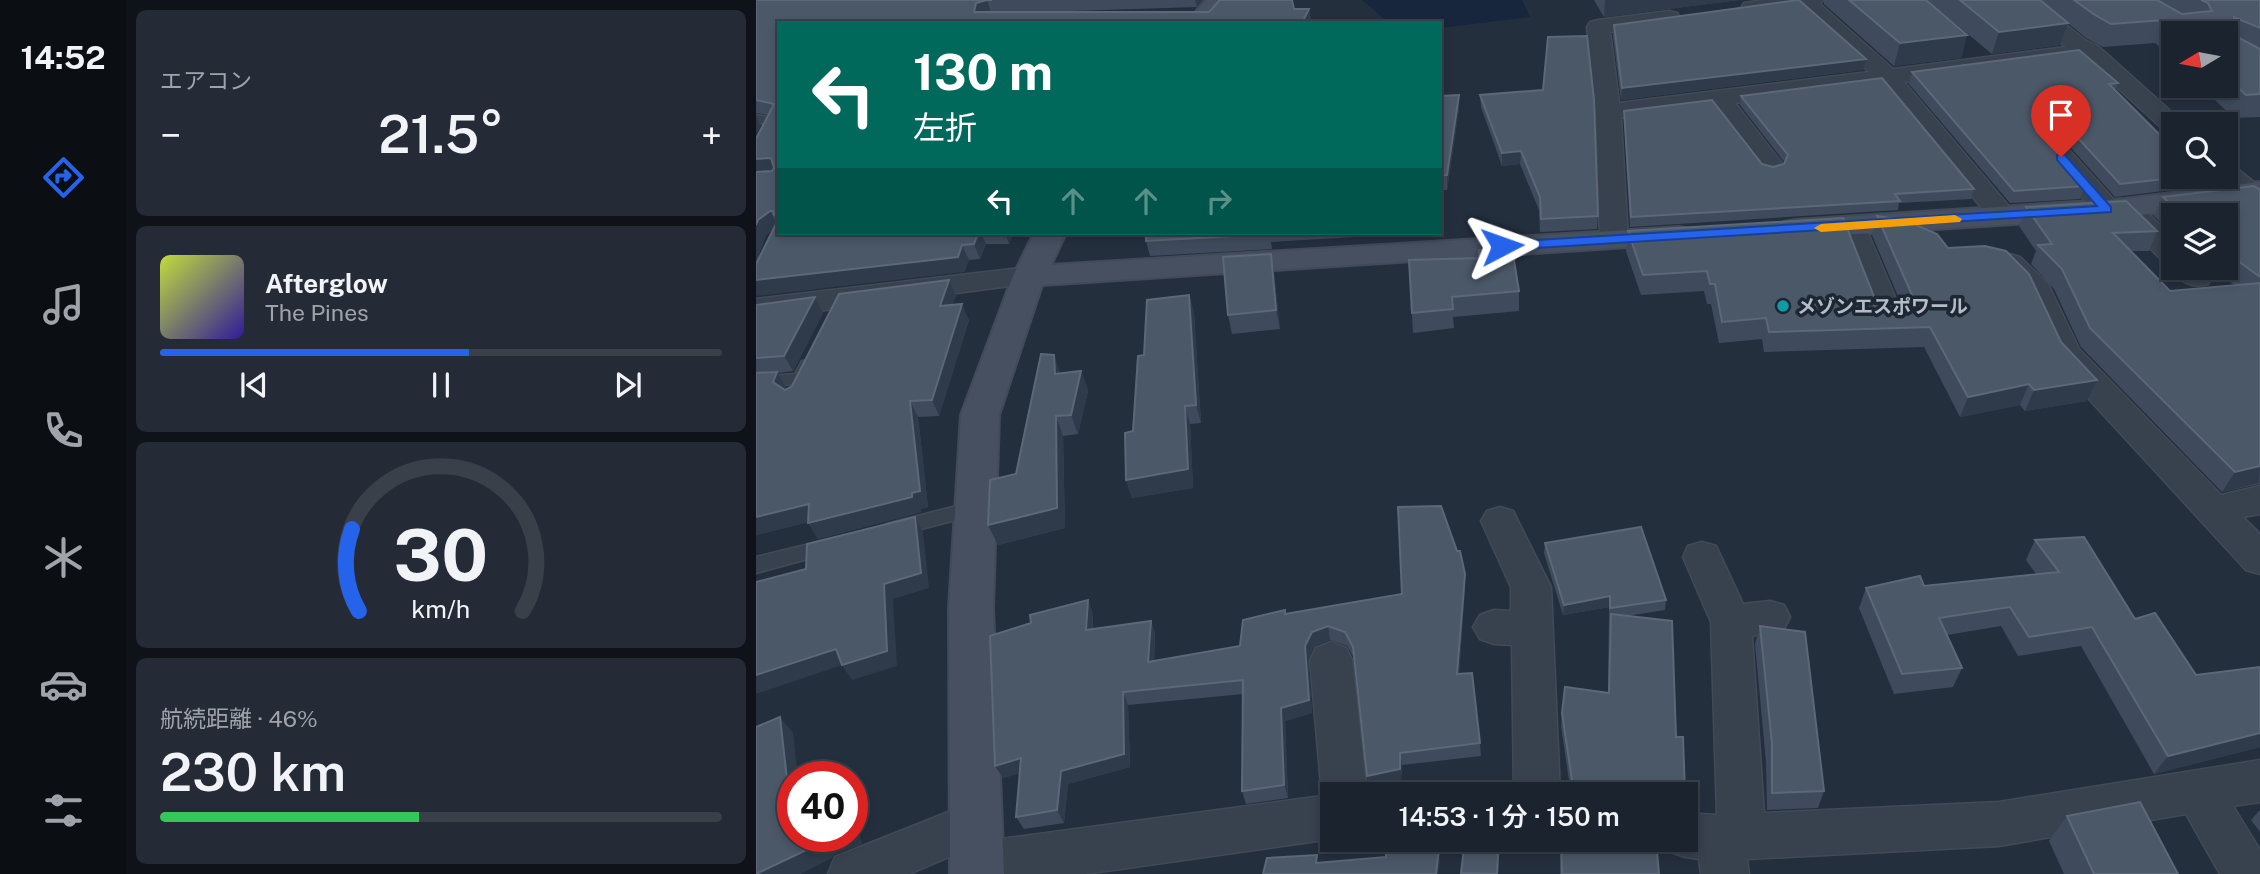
<!DOCTYPE html>
<html lang="ja">
<head>
<meta charset="utf-8">
<style>
	:root { --surface:#1b232e; --page:#242b36; --text:#f1f3f6; --muted:#a0a4aa; --line:#39404a; --accent:#2563eb }
	body { margin:0; font-family:"Public Sans","Noto Sans JP",sans-serif; background:var(--page); color:var(--text); height:100vh; display:flex; flex-direction:column; font-size:26px; white-space:nowrap }
	* { box-sizing:border-box; margin:0 }
	p { font-size:23px; color:var(--muted) }
	.icon { flex:none; width:38px; height:38px; fill:none; stroke:currentColor; stroke-width:2; stroke-linecap:round; stroke-linejoin:round }
	.map { position:relative; flex:1; overflow:hidden }
	.panel { display:flex; flex-direction:column; gap:10px; padding:10px; background:#0f1319; width:630px }
	.panel>* { flex:none }
	.hud { position:absolute; left:21px; top:21px; width:665px; height:214px; border-radius:0px; box-shadow:0 4px 10px #0003,0 0 0 2px var(--line); background:#00695c; color:#fff; overflow:hidden }
	.needle { width:46px; rotate:260deg }
	.buttons { position:absolute; left:1405px; top:21px; display:grid; gap:14px }
	.buttons a { display:grid; place-items:center; width:77px; height:77px; border-radius:0px; background:var(--surface); box-shadow:0 4px 10px #0003,0 0 0 2px var(--line); font-size:35px }
	.speed { position:absolute; left:21px; top:761px; display:flex; gap:14px; font-size:35px; font-weight:700; text-align:center }
	.speed>* { display:grid; place-content:center; width:91px; height:91px; border-radius:50%; background:var(--surface); box-shadow:0 4px 10px #0003,0 0 0 2px var(--line); line-height:1 }
	.speed .limit { border:10px solid #d22; background:#fff; color:#111 }
	.pin { position:absolute; display:grid; place-items:center; width:60px; height:60px; color:#fff; margin:-72px -30px; border-radius:50% 50% 50% 0; rotate:-45deg; box-shadow:0 0 7px #0007 }
	.pin .icon { rotate:45deg }
	.me { position:absolute; width:77px; margin:-38px; rotate:86deg; stroke-linejoin:round; filter:drop-shadow(0 0 5px #0008) }
	.turn { display:flex; align-items:center; gap:24px; height:147px; padding:0 21px; font-size:32px }
	.turn .icon { width:91px; height:91px; stroke-width:2.5 }
	.turn b { display:block; font-size:49px; line-height:60px }
	.lanes { display:flex; align-items:center; height:66px; padding:0 21px; background:#0003; justify-content:center; gap:35px; direction:ltr }
	.lanes .off { opacity:.35 }
	.big { font-size:52px; font-weight:600; line-height:1.1 }
	.panel .tile { flex:1; display:flex; flex-direction:column; justify-content:center; gap:10px; min-width:0; padding:0 24px; border-radius:10px; background:var(--page) }
	.panel .dial { align-items:center; gap:0 }
	.dial svg { height:182px; overflow:visible; fill:none; stroke:var(--line); stroke-width:7; stroke-linecap:round; text-anchor:middle }
	.dial text { fill:var(--text); stroke:none }
	.song { display:flex; align-items:center; gap:21px }
	.cover { width:84px; height:84px; border-radius:10px; background:linear-gradient(135deg,hsl(70 70% 55%),hsl(250 70% 35%)) }
	.played { height:7px; border-radius:4px; background:linear-gradient(90deg,var(--accent) 55%,var(--line) 55%) }
	.keys { display:flex; justify-content:space-around; direction:ltr }
	.heat { display:flex; justify-content:space-between; align-items:center; font-size:38px; direction:ltr }
	.charge { height:10px; border-radius:5px; background:linear-gradient(90deg,#34c759 46%,var(--line) 0) }
	.trip { position:absolute; left:564px; top:782px; width:378px; height:70px; border-radius:0px; background:var(--surface); box-shadow:0 4px 10px #0003,0 0 0 2px var(--line); font-weight:600; line-height:70px; text-align:center }
	main { display:flex; flex:1; min-height:0 }
	.tabs { display:flex; flex-direction:column; width:126px; justify-content:space-around; align-items:center; background:#0b0e12; color:var(--muted) }
	.tabs .icon { width:49px; height:49px }
	.tabs .on { color:var(--accent) }
	.tabs b { font-size:32px; color:var(--text) }
	.map>svg:first-child { display:block }
	.water { fill:#17263c }
	.lines { fill:none; stroke-linecap:round; stroke-linejoin:round }
	.lane-casing { stroke:#414a57; stroke-width:3 }
	.street-casing { stroke:#414a57; stroke-width:3 }
	.secondary-casing { stroke:#414a57; stroke-width:4 }
	.lane { fill:#38414e; fill-rule:evenodd }
	.street { fill:#38414e; fill-rule:evenodd }
	.secondary { fill:#465061; fill-rule:evenodd }
	.wall { fill:#3f4b5c }
	.shaded-wall { fill:#2f3b4b }
	.building { fill:#4b5868; stroke:#5c6777; stroke-width:2 }
	.route { fill:#2563eb; stroke:#184099; stroke-width:2 }
	.slow { fill:#f59e0b }
	.culture-dot { fill:#0f9aa8; stroke:#1d2633; stroke-width:2.5 }
	.labels { text-anchor:middle; dominant-baseline:central; stroke-width:7; stroke-linejoin:round; paint-order:stroke }
	.poi-label { font-size:19px; font-weight:bold; fill:#b4bcc9; stroke:#1d2633; text-anchor:start }
</style>
</head>
<body>
<main>
<nav class="tabs">
<b>14:52</b>
<svg class="icon on" aria-label="directions" viewBox="0 0 24 24"><path d="M12 3l9 9-9 9-9-9zM9 14v-3h6M13 9l2 2-2 2"/></svg>
<svg class="icon" aria-label="music" viewBox="0 0 24 24"><path d="M9 18V5l10-2v13"/><circle cx="6" cy="18" r="3"/><circle cx="16" cy="16" r="3"/></svg>
<svg class="icon" aria-label="phone" viewBox="0 0 24 24"><path d="M5 4h4l2 5-3 2q2 4 5 5l2-3 5 2v4C11 20 4 13 5 4z"/></svg>
<svg class="icon" aria-label="climate" viewBox="0 0 24 24"><path d="M12 3v18M4 7l16 10M4 17L20 7"/></svg>
<svg class="icon" aria-label="car" viewBox="0 0 24 24"><path d="M5 17H2v-5l4-1 3-4h7l3 4 3 1v5h-3M9 17h6M6 11h13"/><circle cx="7" cy="17" r="2"/><circle cx="17" cy="17" r="2"/></svg>
<svg class="icon" aria-label="filters" viewBox="0 0 24 24"><path d="M4 7h16M4 17h16"/><circle cx="9" cy="7" r="2"/><circle cx="15" cy="17" r="2"/></svg>
</nav>
<section class="panel">
<div class="tile"><p>エアコン</p>
<div class="heat"><a>−</a><b class="big">21.5°</b><a>+</a></div>
</div>
<div class="tile">
<div class="song"><i class="cover"></i><div><b>Afterglow</b><p>The Pines</p></div></div>
<div class="played"></div>
<div class="keys"><svg class="icon" aria-label="previous" viewBox="0 0 24 24"><path d="M18 5L8 12l10 7zM5 5v14"/></svg><svg class="icon" aria-label="pause" viewBox="0 0 24 24"><path d="M8 5v14M16 5v14"/></svg><svg class="icon" aria-label="next" viewBox="0 0 24 24"><path d="M6 5l10 7-10 7zM19 5v14"/></svg></div>
</div>
<div class="tile dial"><svg viewBox="0 0 100 80">
<path d="M14 69A42 42 0 1 1 86 69"/>
<path d="M14 69A42 42 0 0 1 11 33" stroke="#2563eb"/>
<text x="50" y="56" font-size="32" font-weight="700">30</text>
<text x="50" y="72" font-size="11">km/h</text>
</svg></div>
<div class="tile"><p>航続距離 · 46%</p><b class="big">230 km</b><div class="charge"></div></div>
</section>
<div class="map">
<svg width="1504" height="874" viewBox="0 0 1504 874">
	<rect width="100%" height="100%" fill="#242f3e"/>
	<polygon class="water" points="606,0 766,0 774,17 684,28 684,23 633,23"/>
	<g class="lines">
		<defs>
			<g id="lane">
				<polygon points="0,115 23,119 6,151 0,155 0,139 9,123 0,123"/>
				<polygon points="52,360 60,365 51,383 0,387 0,377 39,374 46,361"/>
				<polygon points="220,501 227,503 229,508 227,513 138,536 131,534 129,529 131,524 138,522"/>
				<polygon points="74,539 81,541 84,546 81,551 0,573 0,557"/>
			</g>
			<g id="street">
				<polygon points="1008,0 1067,0 1064,4 1137,69 1310,47 1254,0 1278,0 1329,40 1342,46 1429,124 1418,124 1418,133 1409,131 1329,58 1148,82 1261,216 1257,222 1247,224 1237,222 1125,84 979,103 1028,166 1024,172 1015,174 1006,172 956,106 865,118 872,239 868,245 858,248 848,245 844,239 840,112 831,27 834,22 842,20 913,11 921,13 924,18 921,23 913,25 854,32 863,103 1113,72 1043,8 996,14 988,13 985,8 988,3"/>
				<path d="M1305,149L1314,151L1360,202C1383,196 1402,225 1418,240V268H1447L1456,278L1452,284C1435,289 1425,282 1415,268L1417,265L1408,262L1360,215L1351,217L1341,215L1292,157L1296,151Z"/>
				<polygon points="1470,165 1479,167 1504,187 1504,208 1494,206 1461,179 1459,177 1470,177"/>
				<polygon points="1095,218 1105,220 1109,226 1148,318 1143,325 1132,328 1121,325 1116,318 1081,226 1085,220"/>
				<polygon points="1243,251 1264,257 1292,284 1323,349 1465,495 1504,486 1504,514 1487,517 1504,534 1504,574 1490,570 1298,361 1267,293 1244,269 1233,266 1228,260 1233,254"/>
				<polygon points="273,267 284,270 288,276 284,282 0,319 0,299"/>
				<polygon points="744,507 757,511 795,587 804,794 758,794 756,645 738,644 724,639 717,627 724,615 738,610 755,611 755,587 725,521 731,511"/>
				<polygon points="946,542 960,546 987,604 1014,601 1028,605 1034,617 1028,629 996,636 1008,813 1243,802 1504,760 1504,802 1477,806 1504,850 1504,874 1464,874 1430,814 1243,846 991,859 993,874 945,874 943,859 929,857 912,851 907,840 929,840 929,813 961,815 955,622 927,557 932,546"/>
				<polygon points="575,642 590,648 596,660 611,794 576,794 576,839 329,874 200,874 197,866 202,853 153,874 72,874 79,857 220,801 237,807 244,823 237,839 230,841 566,796 554,660 560,648"/>
			</g>
			<g id="secondary">
				<polygon points="450,0 475,0 455,23 430,23"/>
				<polygon points="1504,182 1504,200 1368,217 1039,238 1028,236 1023,229 1028,222 1039,220 1368,199"/>
				<polygon points="923,227 934,229 939,236 934,243 286,285 243,415 237,608 248,874 194,874 193,608 205,415 257,276 278,233 310,233 295,265"/>
			</g>
		</defs>
		<use href="#lane" class="lane-casing"/>
		<use href="#street" class="street-casing"/>
		<use href="#secondary" class="secondary-casing"/>
		<use href="#lane" class="lane"/>
		<use href="#street" class="street"/>
		<use href="#secondary" class="secondary"/>
	</g>
	<g class="wall">
		<polygon points="0,0 447,0 441,7 282,12 453,12 553,9 555,22 23,23 23,233 257,233 253,244 230,244 224,259 213,260 208,272 1,264 17,229 10,235 12,115 0,113"/>
		<polygon points="838,0 983,0 848,17"/>
		<polygon points="1068,0 1170,0 1211,35 1205,58 1138,66 1068,4"/>
		<polygon points="1171,0 1504,0 1504,117 1478,118 1444,86 1470,86 1470,33 1418,33 1418,60 1399,43 1347,47 1330,38 1312,23 1304,45 1236,54"/>
		<polygon points="858,25 1107,70 865,100 857,36"/>
		<polygon points="1156,72 1362,83 1359,90 1418,177 1467,177 1463,184 1359,197 1316,149 1304,146 1297,149 1329,186 1324,199 1254,203 1153,84"/>
		<polygon points="724,95 842,216 841,229 784,232 783,210 764,164 746,166 725,107"/>
		<polygon points="684,96 703,109 691,190 684,190"/>
		<polygon points="985,96 1218,189 1215,199 1143,203 1142,210 874,227 868,120 868,111 1006,164 1017,167 1028,164 1029,163 984,105"/>
		<polygon points="1504,190 1504,484 1466,492 1325,347 1298,289 1275,264 1280,251 1263,226 1270,207 1401,231 1393,251 1375,251 1414,291 1478,285 1455,268 1470,268 1470,215 1418,215 1418,236 1398,216 1407,197"/>
		<polygon points="1121,216 1192,248 1331,401 1269,411 1264,405 1204,417 1168,347 1008,352 1006,339 963,343 955,304 951,304 948,291 885,295 870,251 872,231 1119,299 1126,307 1139,310 1147,308 1116,235"/>
		<polygon points="390,233 597,233 598,237 515,242 516,249 394,256 390,241"/>
		<polygon points="515,254 518,273 524,329 476,334 472,315"/>
		<polygon points="723,258 763,291 763,311 697,317 698,328 657,333 653,260"/>
		<polygon points="433,295 438,313 445,423 434,424 437,488 376,498 370,480 388,355"/>
		<polygon points="200,296 196,305 213,320 183,416 162,417 172,507 164,509 165,512 62,539 52,522 0,535 0,305 59,297 67,313 37,371 21,373 30,388 29,389"/>
		<polygon points="325,371 332,391 322,434 307,436 309,528 242,545 260,474 305,373"/>
		<polygon points="1279,540 1379,619 1440,675 1504,667 1504,747 1398,774 1325,646 1262,656 1245,626 1191,635 1206,668 1197,687 1138,694 1103,608 1110,588 1168,586 1280,574 1270,560"/>
		<polygon points="789,543 910,600 909,610 871,616 920,737 929,794 815,794 805,726 806,713 852,693 853,607 807,615 788,553"/>
		<polygon points="709,574 709,588 703,674 724,743 725,756 646,765 645,781 613,788 598,658 591,646 574,640 559,646 552,659 556,713 529,721 532,798 490,804 486,791 487,694 372,705 374,767 312,784 308,823 268,829 260,817 264,773 247,778 239,766 275,623 337,613 337,629 395,621 399,634 398,661 484,646 529,614 646,594"/>
		<polygon points="1004,626 1068,791 1062,808 1011,810 1010,762 999,644"/>
		<polygon points="1504,810 1504,832 1495,820"/>
		<polygon points="1311,816 1422,874 1308,874 1293,841"/>
		<polygon points="805,845 903,874 804,874"/>
	</g>
	<g class="shaded-wall">
		<polygon points="231,0 235,13 218,12 220,3"/>
		<polygon points="439,0 447,0 441,7"/>
		<polygon points="849,0 983,0 848,17"/>
		<polygon points="553,9 554,23 546,23"/>
		<polygon points="1312,23 1304,45 1236,54 1243,32"/>
		<polygon points="1211,35 1205,58 1138,66 1144,43"/>
		<polygon points="1110,59 1107,70 865,100 866,88"/>
		<polygon points="703,95 703,109 691,190 691,175"/>
		<polygon points="0,117 5,126 0,134"/>
		<polygon points="1309,134 1304,146 1294,150 1294,145 1298,137"/>
		<polygon points="765,151 764,164 746,166 746,153"/>
		<polygon points="15,158 23,172 0,175 0,159"/>
		<polygon points="14,211 22,226 10,235 0,263 0,225 2,220"/>
		<polygon points="222,233 225,233 230,244 224,259 218,244"/>
		<polygon points="249,233 257,233 253,244"/>
		<polygon points="206,245 213,260 208,272 0,296 0,280"/>
		<polygon points="515,254 518,273 524,329 520,310"/>
		<polygon points="193,280 200,296 190,322 184,306"/>
		<polygon points="433,295 438,313 445,423 440,405"/>
		<polygon points="59,297 67,313 37,371 28,356"/>
		<polygon points="206,304 213,320 183,416 176,400"/>
		<polygon points="298,355 305,375 299,374"/>
		<polygon points="325,371 332,391 322,434 315,415"/>
		<polygon points="21,372 30,388 26,398 17,382"/>
		<polygon points="1341,380 1331,401 1269,411 1278,390"/>
		<polygon points="1273,384 1264,405 1204,417 1212,397"/>
		<polygon points="154,401 162,417 172,507 164,509 165,512 62,539 52,523 156,493"/>
		<polygon points="429,406 434,424 437,488 376,498 370,480"/>
		<polygon points="300,416 307,436 309,528 242,545 232,525"/>
		<polygon points="1504,466 1503,483 1466,492 1479,472"/>
		<polygon points="53,504 63,520 0,535 0,517"/>
		<polygon points="159,517 167,532 173,588 137,599 141,666 96,680 86,665 0,694 0,675 128,584"/>
		<polygon points="709,574 709,588 702,687 701,674"/>
		<polygon points="854,596 853,607 807,615 808,605"/>
		<polygon points="332,600 337,613 336,643 330,630"/>
		<polygon points="395,621 399,634 397,676 392,662"/>
		<polygon points="572,626 574,640 559,646 552,659 556,713 529,721 532,798 528,785 525,708 549,646 556,632"/>
		<polygon points="367,692 372,705 374,767 312,784 308,823 301,810 305,771"/>
		<polygon points="24,717 37,733 42,777 37,777 37,794 32,788"/>
		<polygon points="1504,733 1504,747 1398,774 1412,756"/>
		<polygon points="644,753 646,765 645,781 613,788 611,776"/>
		<polygon points="265,758 272,771 247,778 239,766"/>
		<polygon points="78,768 86,777 81,777"/>
		<polygon points="96,806 106,844 78,855 76,858 44,874 0,874 65,840 74,836 96,836"/>
		<polygon points="683,848 684,861 682,874 680,874"/>
	</g>
	<g class="building">
		<polygon points="0,0 236,0 231,0 220,3 218,12 453,12 464,0 536,0 538,9 553,9 546,23 23,23 23,216 18,215 17,211 14,211 2,220 0,225 0,172 16,171 18,168 15,158 0,159 0,139 18,104 0,100"/>
		<polygon points="1042,0 1043,0 1110,59 866,88 858,25"/>
		<polygon points="1093,0 1170,0 1211,35 1144,43"/>
		<polygon points="1204,0 1284,0 1312,23 1243,32"/>
		<polygon points="1318,0 1401,0 1426,14 1456,11 1452,3 1445,0 1504,0 1504,28 1478,17 1479,36 1504,49 1504,94 1490,95 1470,77 1470,33 1422,33 1408,20 1355,24 1339,15"/>
		<polygon points="831,36 838,100 842,216 785,219 784,197 765,151 746,153 724,95 787,90 792,37"/>
		<polygon points="1323,50 1362,83 1353,84 1418,149 1418,177 1427,177 1364,184 1321,137 1309,134 1298,137 1294,145 1329,186 1258,191 1156,72"/>
		<polygon points="1126,78 1218,189 1139,194 1144,201 875,217 868,111 956,100 1006,164 1017,167 1028,164 1032,155 985,96"/>
		<polygon points="703,95 691,175 684,175 684,96"/>
		<polygon points="1498,186 1504,190 1504,277 1470,252 1470,215 1425,215 1407,197"/>
		<polygon points="1370,201 1401,231 1357,233 1414,291 1504,283 1504,466 1479,472 1334,328 1306,269 1282,245 1296,244 1270,207"/>
		<polygon points="1121,216 1151,221 1181,234 1192,248 1229,246 1250,251 1273,274 1305,342 1341,380 1278,390 1273,384 1212,397 1174,327 1013,332 1010,318 966,322 959,284 954,284 951,271 887,275 872,231 1087,218 1119,299 1126,307 1139,310 1151,306 1157,297"/>
		<polygon points="23,218 23,233 222,233 218,244 206,245 202,257 0,280 0,264"/>
		<polygon points="390,233 513,233 513,234 390,241"/>
		<polygon points="756,248 763,291 696,297 697,309 656,313 653,260 723,258 723,250"/>
		<polygon points="515,254 520,310 472,315 467,257"/>
		<polygon points="193,280 184,306 206,304 176,400 154,401 164,491 156,493 156,497 52,523 53,504 0,517 0,373 21,372 17,382 29,390 36,386 83,294"/>
		<polygon points="433,295 440,405 429,406 432,469 370,480 369,433 377,431 382,356 388,355 391,300"/>
		<polygon points="59,297 28,356 0,358 0,305"/>
		<polygon points="285,354 298,355 299,374 325,371 315,415 300,416 301,508 232,525 234,480 260,474"/>
		<polygon points="685,506 701,551 704,551 709,574 701,674 716,673 724,743 644,753 644,769 611,776 597,647 589,632 572,626 556,632 549,646 553,700 525,708 528,785 486,791 487,680 367,692 368,754 305,771 301,810 260,817 265,758 239,766 234,636 275,623 274,615 332,600 330,630 395,621 392,662 484,646 487,620 529,610 529,614 646,594 642,507"/>
		<polygon points="159,517 165,573 128,584 131,651 86,665 80,649 0,675 0,582 50,569 51,544"/>
		<polygon points="885,527 910,600 854,608 854,596 808,605 789,543"/>
		<polygon points="1328,537 1379,619 1399,613 1440,675 1504,667 1504,733 1412,756 1336,627 1273,637 1254,607 1183,618 1206,668 1146,674 1110,588 1164,576 1168,586 1303,572 1279,540"/>
		<polygon points="855,614 916,621 920,737 927,737 929,794 818,794 806,713 809,687 853,693"/>
		<polygon points="1004,626 1049,632 1068,791 1016,793 1016,744"/>
		<polygon points="24,717 32,788 37,786 37,836 74,836 65,840 63,844 0,874 0,727"/>
		<polygon points="78,768 81,777 57,777"/>
		<polygon points="1384,802 1422,874 1338,874 1311,816"/>
		<polygon points="709,840 743,840 741,874 705,873"/>
		<polygon points="877,840 900,840 903,874 806,874 805,845"/>
		<polygon points="683,848 680,874 507,874 511,858 561,855 560,863 630,857 630,849"/>
	</g>
	<polygon class="route" points="1301,155 1309,155 1355,207 1355,212 746,250 740,246 746,242 1341,206 1301,160"/>
	<polygon class="slow" points="1199,215 1206,219 1204,222 1065,232 1058,228 1065,224"/>
	<circle class="culture-dot" cx="1027" cy="306" r="7"/>
	<g class="labels">
		<g class="poi-label">
			<text x="1041" y="306">メゾンエスポワール</text>
		</g>
	</g>
</svg>
<div class="buttons">
<a><svg class="needle" viewBox="-14 -14 28 28"><path d="M0-13l5 13h-10z" fill="#e53935"/><path d="M0 13l5-13h-10z" fill="#a0a4aa"/></svg></a>
<a><svg class="icon" aria-label="search" viewBox="0 0 24 24"><circle cx="10" cy="10" r="6"/><path d="M15 15l6 6"/></svg></a>
<a><svg class="icon" aria-label="layers" viewBox="0 0 24 24"><path d="M12 4l9 5-9 5-9-5zM3 14l9 5 9-5"/></svg></a>
</div>
<div class="speed"><div class="limit">40</div></div>
<div class="pin" style="left:1305px;top:157px;background:#d93025"><svg class="icon" aria-label="arrive" viewBox="0 0 24 24"><path d="M6 21V4h12l-3 4 3 4H6"/></svg></div>
<svg class="me" style="left:746px;top:246px" viewBox="-20 -20 40 40"><path d="M0-17L14 15 0 8-14 15z" fill="#2563eb" stroke="#fff" stroke-width="4"/></svg>
<div class="trip">14:53 · 1 分 · 150 m</div>
<div class="hud">
<div class="turn"><svg class="icon" aria-label="left" viewBox="0 0 24 24"><path d="M17 20v-9H6M10 6l-5 5 5 5"/></svg><div><b>130 m</b>左折</div></div>
<div class="lanes"><svg class="icon" aria-label="left" viewBox="0 0 24 24"><path d="M17 20v-9H6M10 6l-5 5 5 5"/></svg><svg class="icon off" aria-label="ahead" viewBox="0 0 24 24"><path d="M12 20V5M6 11l6-6 6 6"/></svg><svg class="icon off" aria-label="ahead" viewBox="0 0 24 24"><path d="M12 20V5M6 11l6-6 6 6"/></svg><svg class="icon off" aria-label="right" viewBox="0 0 24 24"><path d="M7 20v-9h11M14 6l5 5-5 5"/></svg></div>
</div>
</div>
</main>
</body>
</html>
